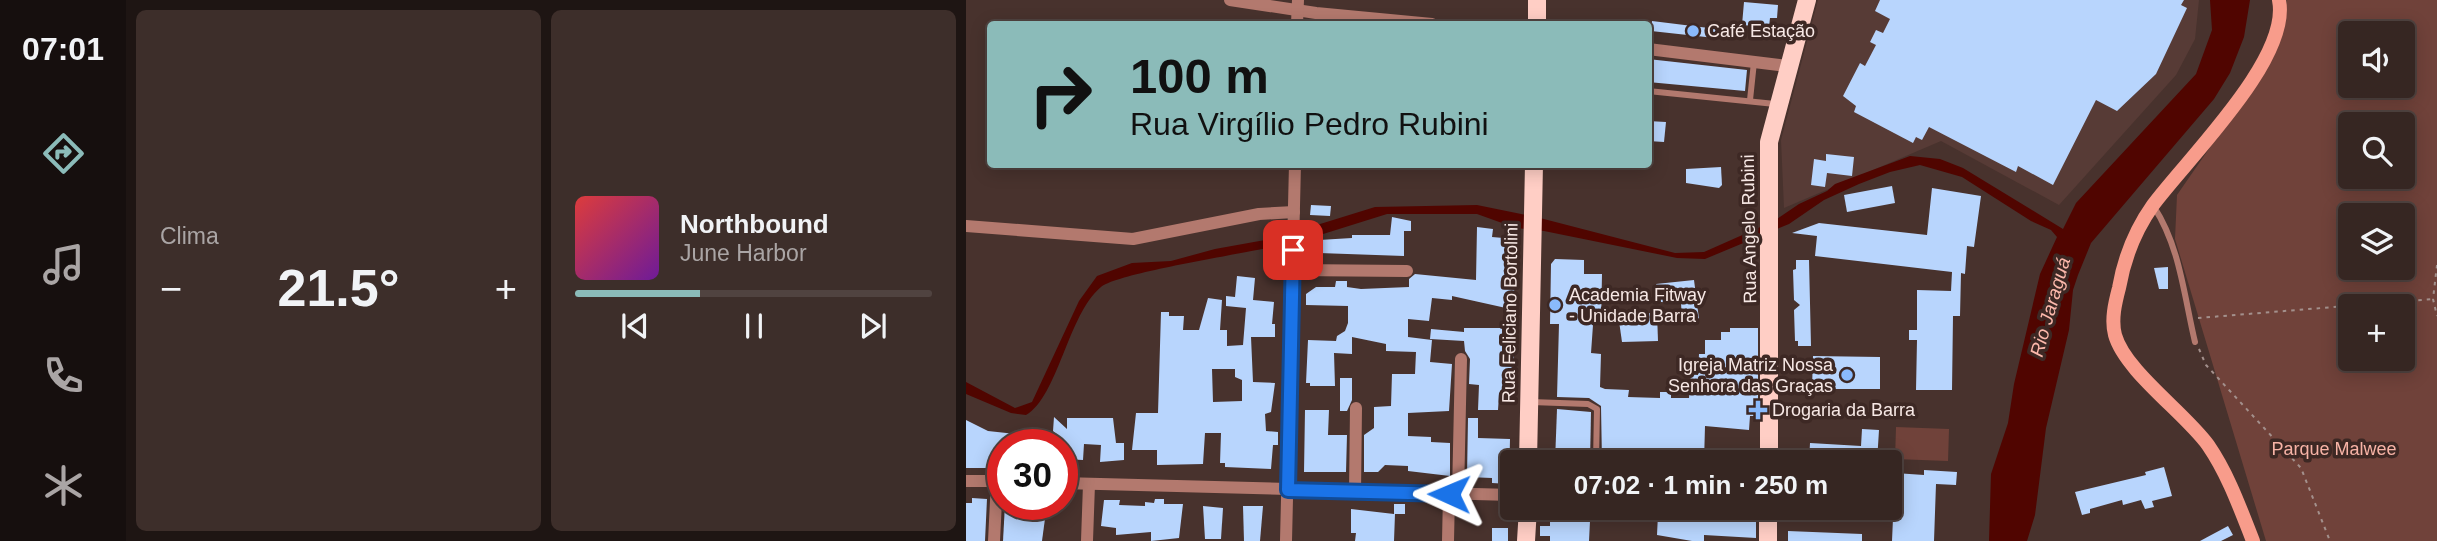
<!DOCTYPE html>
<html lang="pt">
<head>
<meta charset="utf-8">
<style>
	:root { --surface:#362622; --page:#3d2e2a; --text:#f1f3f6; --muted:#aaa5a5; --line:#504340; --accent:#8bbbb9 }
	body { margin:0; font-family:Helvetica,sans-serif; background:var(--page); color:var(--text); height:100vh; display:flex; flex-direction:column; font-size:26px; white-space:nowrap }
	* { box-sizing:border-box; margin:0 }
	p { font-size:23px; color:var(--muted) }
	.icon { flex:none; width:38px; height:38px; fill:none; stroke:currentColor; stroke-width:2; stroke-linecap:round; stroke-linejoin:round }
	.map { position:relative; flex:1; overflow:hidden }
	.side { display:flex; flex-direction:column; gap:10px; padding:10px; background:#1e1513; width:840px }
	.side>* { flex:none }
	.top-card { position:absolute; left:21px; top:21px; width:665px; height:147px; border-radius:7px; box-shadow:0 4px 18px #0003,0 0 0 2px var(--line); background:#8bbbb9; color:#111; overflow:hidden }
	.controls { position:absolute; left:1372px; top:21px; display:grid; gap:14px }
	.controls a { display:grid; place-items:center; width:77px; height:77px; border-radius:7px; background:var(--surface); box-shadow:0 4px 18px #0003,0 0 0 2px var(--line); font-size:35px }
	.speed { position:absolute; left:21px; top:429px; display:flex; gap:14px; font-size:35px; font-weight:700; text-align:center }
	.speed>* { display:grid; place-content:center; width:91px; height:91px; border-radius:50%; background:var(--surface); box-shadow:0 4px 18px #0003,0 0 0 2px var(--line); line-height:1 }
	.speed .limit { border:10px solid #d22; background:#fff; color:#111 }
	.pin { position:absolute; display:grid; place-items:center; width:60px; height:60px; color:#fff; margin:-30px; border-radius:14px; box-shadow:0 4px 10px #0006 }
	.me { position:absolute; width:77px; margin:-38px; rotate:271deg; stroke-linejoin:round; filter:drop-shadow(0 0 5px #0008) }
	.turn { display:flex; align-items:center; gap:24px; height:147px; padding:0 28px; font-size:32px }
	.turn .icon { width:91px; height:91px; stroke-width:2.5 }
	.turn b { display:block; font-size:49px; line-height:60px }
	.big { font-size:52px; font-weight:800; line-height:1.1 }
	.side .tile { flex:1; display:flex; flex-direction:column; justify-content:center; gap:10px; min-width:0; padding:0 24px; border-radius:10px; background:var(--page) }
	.song { display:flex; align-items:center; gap:21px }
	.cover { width:84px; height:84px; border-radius:10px; background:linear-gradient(135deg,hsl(0 70% 55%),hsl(280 70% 35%)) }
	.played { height:7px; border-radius:4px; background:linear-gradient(90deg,var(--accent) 35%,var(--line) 35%) }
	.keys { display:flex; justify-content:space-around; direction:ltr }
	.heat { display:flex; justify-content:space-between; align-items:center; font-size:38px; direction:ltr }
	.side .tiles { flex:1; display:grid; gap:10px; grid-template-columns:repeat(2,1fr) }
	.trip { position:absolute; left:534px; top:450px; width:402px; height:70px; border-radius:7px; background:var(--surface); box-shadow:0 4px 18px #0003,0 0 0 2px var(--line); font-weight:800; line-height:70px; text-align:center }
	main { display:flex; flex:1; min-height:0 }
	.tab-bar { display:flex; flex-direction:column; width:126px; justify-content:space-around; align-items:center; background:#160f0e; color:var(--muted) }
	.tab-bar .icon { width:49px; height:49px }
	.tab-bar .current { color:var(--accent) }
	.tab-bar b { font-size:32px; color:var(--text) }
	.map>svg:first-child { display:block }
	.built { fill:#573b36 }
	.green { fill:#70423a; fill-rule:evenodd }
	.water { fill:#500500 }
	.building { fill:#b8d5fd; fill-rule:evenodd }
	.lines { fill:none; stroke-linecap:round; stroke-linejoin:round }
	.path { stroke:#a3908c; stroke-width:2; stroke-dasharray:3.5 5; stroke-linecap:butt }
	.service { stroke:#b3796e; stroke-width:6 }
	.minor { stroke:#b3796e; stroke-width:12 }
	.secondary { stroke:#f89c8b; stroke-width:14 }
	.primary { stroke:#ffcec5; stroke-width:18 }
	.route-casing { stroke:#114b97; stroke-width:18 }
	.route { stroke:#1a73e8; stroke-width:12 }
	.poi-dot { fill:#8abafc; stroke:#3d2824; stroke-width:2.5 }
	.labels { text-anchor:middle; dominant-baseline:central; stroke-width:7; stroke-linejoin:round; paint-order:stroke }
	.poi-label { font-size:18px; fill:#f7e8e5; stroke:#3d2824; text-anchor:start }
	.street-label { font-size:18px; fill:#f7e8e5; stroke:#3d2824 }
	.park-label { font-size:18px; fill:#f7b3a6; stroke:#3d2824 }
	.water-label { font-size:19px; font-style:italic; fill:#fcb8ab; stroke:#3d2824 }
</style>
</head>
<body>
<main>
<nav class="tab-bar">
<b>07:01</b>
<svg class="icon current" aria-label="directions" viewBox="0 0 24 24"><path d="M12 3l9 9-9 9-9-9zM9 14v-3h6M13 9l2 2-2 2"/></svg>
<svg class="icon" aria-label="music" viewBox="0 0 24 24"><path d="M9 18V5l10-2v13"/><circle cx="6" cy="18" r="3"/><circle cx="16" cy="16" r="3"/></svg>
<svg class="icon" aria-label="phone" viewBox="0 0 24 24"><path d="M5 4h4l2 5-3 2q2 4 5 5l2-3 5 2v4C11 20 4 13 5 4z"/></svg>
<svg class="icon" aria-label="climate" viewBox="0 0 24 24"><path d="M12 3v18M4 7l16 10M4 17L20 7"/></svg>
</nav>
<section class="side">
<div class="tiles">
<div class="tile"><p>Clima</p>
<div class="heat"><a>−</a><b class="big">21.5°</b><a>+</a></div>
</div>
<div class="tile">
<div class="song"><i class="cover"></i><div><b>Northbound</b><p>June Harbor</p></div></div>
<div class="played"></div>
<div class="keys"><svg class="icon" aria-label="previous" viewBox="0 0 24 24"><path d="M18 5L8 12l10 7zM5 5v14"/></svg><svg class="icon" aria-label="pause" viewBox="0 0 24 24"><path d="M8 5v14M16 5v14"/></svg><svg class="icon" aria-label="next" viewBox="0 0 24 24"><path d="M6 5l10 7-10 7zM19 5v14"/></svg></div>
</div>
</div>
</section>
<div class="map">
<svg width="1471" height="541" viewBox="0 0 1471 541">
	<rect width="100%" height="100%" fill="#48322d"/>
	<polygon class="built" points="852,0 1233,0 1229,39 1210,75 1093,205 975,141 818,208 815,140"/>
	<g class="green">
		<path d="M1321,0H1471V541H1300L1209,239L1211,195L1292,78L1319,21ZM1384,33H1437V86H1384ZM1384,124H1437V177H1384ZM1384,215H1437V268H1384ZM1384,306H1437V359H1384Z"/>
		<polygon points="930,427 983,429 982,461 929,459"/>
	</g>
	<g class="water">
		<polygon points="1244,0 1284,0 1278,37 1264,73 1248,99 1125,243 1112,275 1107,290 1103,330 1080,428 1069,515 1061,541 1023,541 1025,474 1042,423 1048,384 1074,274 1091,237 1085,230 1065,221 996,177 954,165 924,172 893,184 858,200 823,224 739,259 711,258 578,231 550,228 511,214 421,214 338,240 338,229 409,207 511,205 574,218 709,253 738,252 808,221 833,204 861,191 869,184 944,156 974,159 997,168 1097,229 1110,203 1230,74 1246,30"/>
		<path d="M316,237L315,244L306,247C275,254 152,273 135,287C102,314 92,397 60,415L45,413L0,394V382L49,408L66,402L113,301L131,276L166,263L205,261L249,249Z"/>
	</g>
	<g class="building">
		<polygon points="914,0 1218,0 1215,5 1221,8 1190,74 1151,111 1130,100 1087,185 1052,166 1050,172 963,127 956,140 950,137 947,143 888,112 890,106 877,96 894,63 899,66 910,45 904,42 910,30 917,33 924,19 909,11"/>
		<polygon points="778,2 812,5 811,18 804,18 803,27 776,25"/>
		<polygon points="686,21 759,30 758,39 685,31"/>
		<polygon points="682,59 781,70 779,91 682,82"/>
		<polygon points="682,121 700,122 698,142 682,141"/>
		<polygon points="860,154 888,157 886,176 861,173 859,187 845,185 848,159 860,161"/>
		<polygon points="755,167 756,185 753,188 720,183 720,169"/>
		<polygon points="926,186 929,203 881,212 878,195"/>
		<polygon points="966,188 1015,196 1008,247 1001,246 999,274 995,273 994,316 987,316 986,390 950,390 951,340 943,340 943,330 951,330 951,290 985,291 986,272 849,256 851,236 826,233 853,223 961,235"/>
		<polygon points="345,205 365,206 364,216 344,215"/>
		<polygon points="426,217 445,221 445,231 438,231 438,256 353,253 353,240 386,238 386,235 424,235"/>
		<polygon points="511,227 527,229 526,237 549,239 548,302 541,301 540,308 486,296 486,300 466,298 463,321 442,319 442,337 466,340 464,362 486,364 483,411 442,413 442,436 465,437 465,442 484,443 484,476 442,471 442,466 419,465 412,472 398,472 398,435 408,428 408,407 425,406 426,374 449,374 450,352 420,351 420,344 386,337 386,354 368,353 369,386 344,386 344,383 340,383 342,340 370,341 371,336 379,331 382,323 382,306 340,305 340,294 350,287 369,287 370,281 381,281 381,287 395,289 443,287 443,279 449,274 510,280"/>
		<polygon points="589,259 618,260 618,274 636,274 635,325 627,325 625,353 635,354 634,387 639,389 663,390 662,397 694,398 694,392 705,392 705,398 723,398 725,374 732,375 733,354 739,354 739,340 755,340 755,332 764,332 764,328 792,328 792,416 784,416 783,430 739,426 738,462 636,462 635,406 623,398 591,397 593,324 584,324 585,264"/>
		<polygon points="830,260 843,260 845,346 832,346 832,341 829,341 828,310 834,305 828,300 827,270 830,269"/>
		<polygon points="1202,267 1202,289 1193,289 1188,268"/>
		<path d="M271,276L289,278L287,300L308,302L306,324H309V337H285L287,382L309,383L305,412L299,414L300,431L312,432V445H307L305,469L259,467V463H254L255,433H239L237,464L191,465V450H166L170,413H192L195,312H203V316H218L217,330H233L242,298L256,300L254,330H261V346L277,345L280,308L260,306V296L269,297ZM246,369H269V377L276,380V401L247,402Z"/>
		<polygon points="728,280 733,319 716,320 715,303 695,302 690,284"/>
		<polygon points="691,313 692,341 656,342 652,314"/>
		<polygon points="498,328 536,328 536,352 548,353 548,395 533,395 532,410 512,410 513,385 503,384 504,359 499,351 498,341 464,339 465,329 498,332"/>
		<polygon points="847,356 914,357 914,389 846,389"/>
		<polygon points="374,378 386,378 386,400 381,411 374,411"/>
		<polygon points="591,409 625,412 624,462 589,462"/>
		<polygon points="339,410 363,410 362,435 381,435 380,472 338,472"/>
		<polygon points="88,417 101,429 101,418 147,418 150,443 158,443 158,460 134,462 135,445 118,444 117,460 97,459 96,439 87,431"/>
		<polygon points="502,418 512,418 512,438 544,439 543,484 526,483 526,478 501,477"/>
		<polygon points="0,420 22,431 76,437 76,444 37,444 37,461 21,461 21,468 0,468"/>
		<polygon points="896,429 913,430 911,462 843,462 844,443 895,446"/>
		<polygon points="1198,467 1206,496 1186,501 1188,507 1179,509 1175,500 1157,505 1156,500 1124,509 1124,513 1116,515 1109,492 1180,475 1179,472"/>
		<polygon points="958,470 991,472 990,485 970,484 968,541 926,541 929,473 958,475"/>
		<polygon points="6,498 21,499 19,541 0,541 0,503 6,503"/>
		<polygon points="189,499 198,499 198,504 217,504 213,538 185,541 185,532 150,535 150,528 135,526 138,500 154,500 153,505 179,506 179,502 188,503"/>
		<polygon points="39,504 81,504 76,541 37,541"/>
		<polygon points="428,504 439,504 439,514 429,514 428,541 389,541 390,533 385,533 385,509 428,514"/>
		<polygon points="237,506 257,508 255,539 239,539"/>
		<polygon points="277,506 297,506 294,541 278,541"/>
		<polygon points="715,512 749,513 749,517 786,514 790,517 790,538 738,535 738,541 726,541 691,535 692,514 715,515"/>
		<polygon points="584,520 624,521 623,541 584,541 584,536 574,536 574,526 584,526"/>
		<polygon points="1262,526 1267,535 1255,541 1234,541"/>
		<rect x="526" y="528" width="16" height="13"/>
		<polygon points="822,531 896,534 896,541 822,541"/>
	</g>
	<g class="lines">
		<g class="path">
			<polyline points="1471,265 1467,299 1471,316"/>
			<polyline points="1232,318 1467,299"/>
			<polyline points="1233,349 1240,365 1335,468 1364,541"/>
		</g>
		<g class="service">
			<polyline points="682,91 809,104"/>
			<polyline points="784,100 788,62"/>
			<path d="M1188,207C1214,247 1218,296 1229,342"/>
			<polyline points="565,402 622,404 631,409 630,462"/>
		</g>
		<g class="minor">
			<polyline points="264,0 350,13 466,24"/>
			<polyline points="331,24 332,0"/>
			<polyline points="682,49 821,66"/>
			<polyline points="0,226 167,239 293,214 328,212"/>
			<polyline points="327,270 441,271"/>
			<polyline points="0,481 36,481"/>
			<polyline points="96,483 546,495"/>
			<polyline points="389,492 390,408"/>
			<polyline points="492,494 495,359"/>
			<polyline points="28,541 31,481"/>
			<polyline points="121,541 123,484"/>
			<polyline points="320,541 329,164"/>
			<polyline points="482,541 483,494"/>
		</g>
		<path class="secondary" d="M1287,541C1274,508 1262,474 1242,445C1219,413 1159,371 1149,335C1145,320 1149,303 1153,288C1158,259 1170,229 1187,205C1221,159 1325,59 1313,0"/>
		<g class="primary">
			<polyline points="571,24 571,0"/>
			<polyline points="562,462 568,164"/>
			<polyline points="803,462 803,142 841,0"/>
			<polyline points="560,541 562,508"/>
			<polyline points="802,541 802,508"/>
		</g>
	</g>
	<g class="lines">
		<defs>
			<polyline id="route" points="327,250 322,490 483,494"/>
		</defs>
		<use href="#route" class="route-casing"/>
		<use href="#route" class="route"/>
	</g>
	<g class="poi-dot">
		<circle cx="727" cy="31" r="7"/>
		<circle cx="589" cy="305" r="7"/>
		<circle cx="881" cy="375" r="7"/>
		<path d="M788.5 399.5h7v7h7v7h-7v7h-7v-7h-7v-7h7z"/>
	</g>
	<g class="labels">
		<g class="poi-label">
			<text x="741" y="31">Café Estação</text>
			<text x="603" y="295">Academia Fitway<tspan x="603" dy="21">- Unidade Barra</tspan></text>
			<text x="867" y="365" text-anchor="end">Igreja Matriz Nossa<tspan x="867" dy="21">Senhora das Graças</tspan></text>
			<text x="806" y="410">Drogaria da Barra</text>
		</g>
		<g class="street-label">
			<text transform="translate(783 229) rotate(-91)">Rua Angelo Rubini</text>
			<text transform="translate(544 313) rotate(-89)">Rua Feliciano Bortolini</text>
		</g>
		<g class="park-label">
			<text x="1368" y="449">Parque Malwee</text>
		</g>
		<g class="water-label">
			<text transform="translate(1084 307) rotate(-74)">Rio Jaraguá</text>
		</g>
	</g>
</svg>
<div class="controls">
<a><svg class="icon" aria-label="sound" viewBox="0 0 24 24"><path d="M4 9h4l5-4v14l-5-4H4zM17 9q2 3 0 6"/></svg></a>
<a><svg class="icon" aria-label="search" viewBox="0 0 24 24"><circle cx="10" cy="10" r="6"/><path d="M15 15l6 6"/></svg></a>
<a><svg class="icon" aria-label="layers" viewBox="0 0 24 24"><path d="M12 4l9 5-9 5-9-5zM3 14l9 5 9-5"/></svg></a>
<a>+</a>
</div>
<div class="speed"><div class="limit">30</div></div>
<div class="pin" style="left:327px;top:250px;background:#d93025"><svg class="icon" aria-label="arrive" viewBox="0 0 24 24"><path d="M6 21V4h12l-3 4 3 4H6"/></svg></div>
<svg class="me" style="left:483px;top:494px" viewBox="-20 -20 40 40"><path d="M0-17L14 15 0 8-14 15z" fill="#1a73e8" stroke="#fff" stroke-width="4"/></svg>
<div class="trip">07:02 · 1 min · 250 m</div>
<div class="top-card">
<div class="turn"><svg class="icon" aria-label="right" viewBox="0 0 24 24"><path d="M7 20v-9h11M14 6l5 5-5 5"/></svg><div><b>100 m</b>Rua Virgílio Pedro Rubini</div></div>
</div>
</div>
</main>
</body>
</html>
